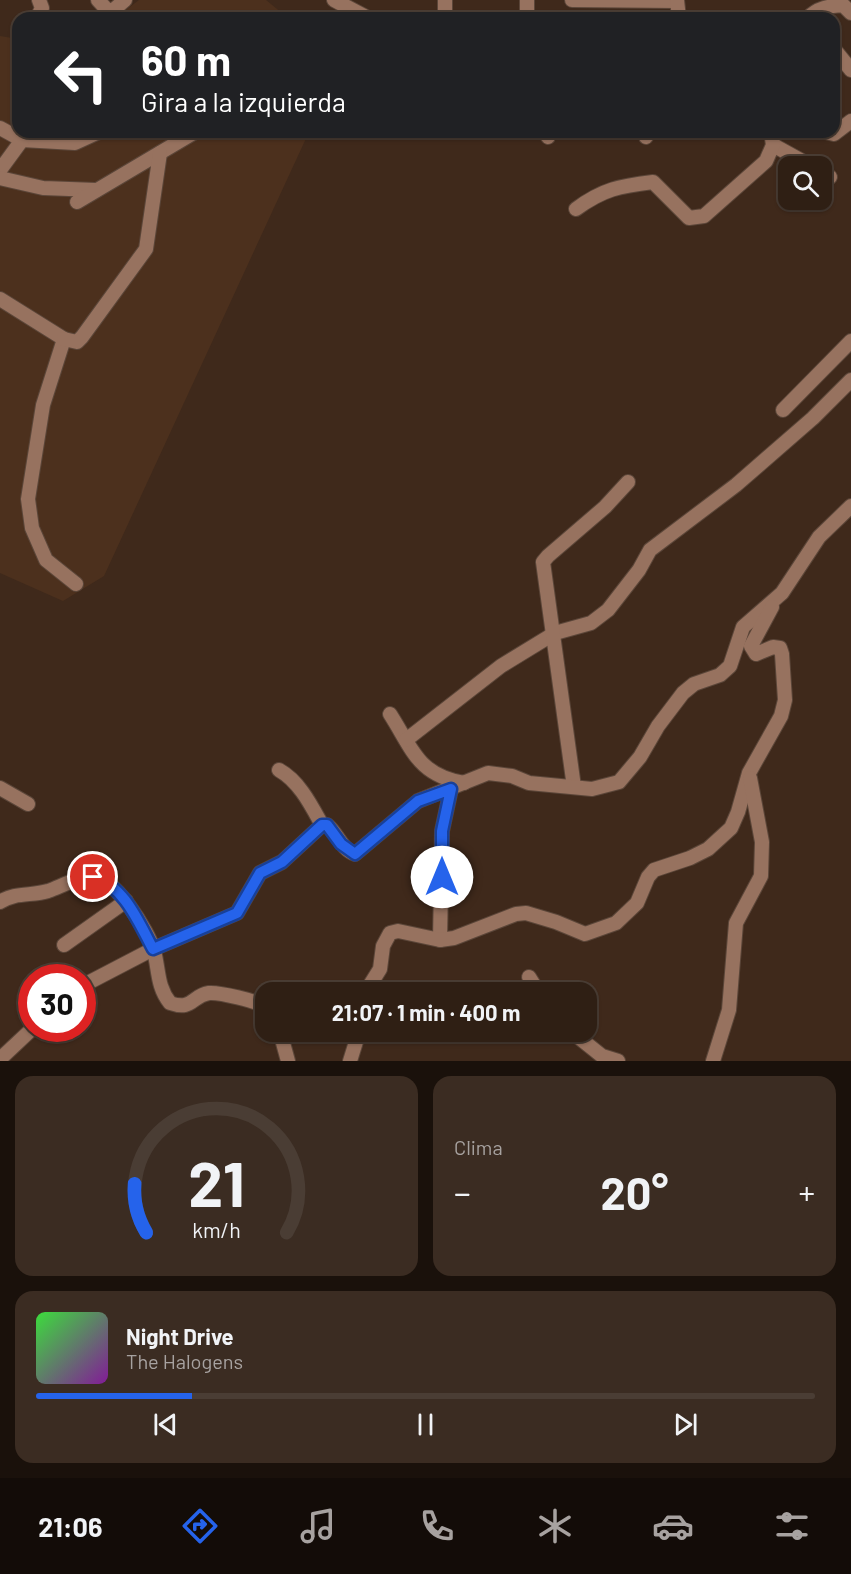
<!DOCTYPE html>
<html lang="es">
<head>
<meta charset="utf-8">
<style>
	:root { --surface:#2f1f14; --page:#3b2c22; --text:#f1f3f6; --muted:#a7a2a0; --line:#4a3d34; --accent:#2563eb }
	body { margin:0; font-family:Barlow,sans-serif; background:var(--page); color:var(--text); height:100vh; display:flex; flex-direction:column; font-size:22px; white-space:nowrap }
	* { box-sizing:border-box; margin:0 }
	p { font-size:20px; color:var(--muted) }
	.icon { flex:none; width:33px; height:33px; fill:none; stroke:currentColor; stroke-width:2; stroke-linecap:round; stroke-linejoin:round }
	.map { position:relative; height:1061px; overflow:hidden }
	.drawer { display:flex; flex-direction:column; gap:15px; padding:15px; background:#1a110b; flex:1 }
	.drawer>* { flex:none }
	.hud { position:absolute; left:12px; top:12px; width:828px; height:126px; border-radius:18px; box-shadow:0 2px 4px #0004,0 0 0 2px var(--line); background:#202124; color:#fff; overflow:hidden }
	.buttons { position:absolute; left:778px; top:156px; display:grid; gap:12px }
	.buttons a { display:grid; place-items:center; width:54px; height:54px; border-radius:12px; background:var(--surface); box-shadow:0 2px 4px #0004,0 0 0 2px var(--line); font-size:30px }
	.speed { position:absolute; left:18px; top:964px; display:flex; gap:12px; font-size:30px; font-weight:700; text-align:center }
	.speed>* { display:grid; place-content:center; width:78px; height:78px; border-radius:50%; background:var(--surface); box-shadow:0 2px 4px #0004,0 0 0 2px var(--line); line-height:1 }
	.speed .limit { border:9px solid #d22; background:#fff; color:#111 }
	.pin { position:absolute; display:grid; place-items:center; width:51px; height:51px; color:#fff; margin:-26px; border:3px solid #fff; border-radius:50%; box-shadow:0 2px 6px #0007 }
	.me { position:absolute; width:66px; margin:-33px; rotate:0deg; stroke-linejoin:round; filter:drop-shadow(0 0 4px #0008) }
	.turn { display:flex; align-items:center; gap:21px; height:126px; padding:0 30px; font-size:27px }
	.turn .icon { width:78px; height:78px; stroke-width:2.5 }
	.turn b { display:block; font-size:42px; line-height:51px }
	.big { font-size:45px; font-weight:700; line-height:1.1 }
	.drawer .card { flex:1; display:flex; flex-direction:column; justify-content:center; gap:9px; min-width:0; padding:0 21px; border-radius:18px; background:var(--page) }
	.drawer .dial { align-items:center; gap:0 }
	.dial svg { height:156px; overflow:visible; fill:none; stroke:var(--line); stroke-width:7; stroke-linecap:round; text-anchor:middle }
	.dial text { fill:var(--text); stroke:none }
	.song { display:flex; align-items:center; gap:18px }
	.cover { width:72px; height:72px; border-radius:9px; background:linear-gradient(135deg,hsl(120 70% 55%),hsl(290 70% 35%)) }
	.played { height:6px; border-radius:3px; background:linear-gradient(90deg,var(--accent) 20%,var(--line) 20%) }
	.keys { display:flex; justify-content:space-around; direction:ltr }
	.heat { display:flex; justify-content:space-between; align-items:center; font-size:33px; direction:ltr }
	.drawer .tiles { flex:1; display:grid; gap:15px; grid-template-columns:1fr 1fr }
	.card:last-child { grid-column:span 2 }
	.trip { position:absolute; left:255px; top:982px; width:342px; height:60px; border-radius:18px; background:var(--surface); box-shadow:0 2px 4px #0004,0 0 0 2px var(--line); font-weight:700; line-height:60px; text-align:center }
	.tabs { display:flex; height:96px; justify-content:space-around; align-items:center; background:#130c08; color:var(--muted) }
	.tabs .icon { width:42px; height:42px }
	.tabs .on { color:var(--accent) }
	.tabs b { font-size:27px; color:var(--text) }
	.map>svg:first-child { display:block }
	.built { fill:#4c301d }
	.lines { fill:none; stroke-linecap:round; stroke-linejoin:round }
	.minor-casing { stroke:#5b4639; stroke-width:16 }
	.minor { stroke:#97725f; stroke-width:14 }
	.route-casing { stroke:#184099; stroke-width:15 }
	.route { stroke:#2563eb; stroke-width:10 }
</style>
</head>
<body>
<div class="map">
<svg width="851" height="1061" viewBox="0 0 851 1061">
	<rect width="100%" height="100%" fill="#3f291b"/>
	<g class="built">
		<polygon points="139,0 266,0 288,18 115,18"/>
		<polygon points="0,36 18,39 18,132 309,132 104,576 63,601 0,573"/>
	</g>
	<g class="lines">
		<defs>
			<g id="minor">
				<polyline points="98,0 110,13 125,0"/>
				<polyline points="334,0 368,18"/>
				<polyline points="572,0 677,1"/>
				<polyline points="677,0 679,18"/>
				<polyline points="37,18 42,8 39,0"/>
				<polyline points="445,18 445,0"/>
				<polyline points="527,18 527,0"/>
				<path d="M808,18C817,8 829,6 843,5L851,13"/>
				<polyline points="834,49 851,70"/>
				<polyline points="0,128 22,140 75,143 99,132"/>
				<polyline points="545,132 548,137"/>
				<polyline points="826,132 834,134 851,121"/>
				<polyline points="646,137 649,132"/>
				<polyline points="773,145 811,166"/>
				<polyline points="0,170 22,140"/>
				<polyline points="822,172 830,177"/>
				<polyline points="0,178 43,188 96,190"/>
				<polyline points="77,202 195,132"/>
				<path d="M576,209C603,189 620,186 653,182L689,218L704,216L766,161L773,145L771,132"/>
				<polyline points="0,299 64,339 43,405 28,499 32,528 46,560 76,584"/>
				<polyline points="64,339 77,342 82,337 146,249 160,153"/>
				<polyline points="783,410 851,341"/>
				<path d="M390,714C413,750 418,775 464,783"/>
				<polyline points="406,740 501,666 555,633 591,623 608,610 639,570 650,550 736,485 813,418 851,380"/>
				<path d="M279,770C299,781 311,805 322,825"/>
				<polyline points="574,787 543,562 548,556 605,507 628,482"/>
				<polyline points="0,788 28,804"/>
				<path d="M0,902C15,892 32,896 48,891C62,886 77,877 92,877C115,876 148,931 154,951C159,970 157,987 170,1003C193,1011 191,996 209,993C219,992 257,1001 266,1007"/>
				<polyline points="440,940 442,831 451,789"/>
				<polyline points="64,945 126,901"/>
				<polyline points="529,977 539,993"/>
				<path d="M82,986L153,949L237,913L260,873L282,862L322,825H327C338,834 341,849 355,854L418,801L488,773L512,776L529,783L592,789L619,782L640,757L658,726L683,693L694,684L720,675L730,666L743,627L782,593L819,537L851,506"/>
				<polyline points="365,993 380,969 383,946 390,933 398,931 440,940 454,938 516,914 526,913 556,922 585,934 616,923 637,903 648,877 654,870 690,858 708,849 731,828 738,812 749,773 781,716 785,700 782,654 780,648 773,647 756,654 751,646 772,607"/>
				<polyline points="280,1032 288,1061"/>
				<polyline points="572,1032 602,1056 618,1061"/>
				<polyline points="0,1059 32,1029"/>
				<polyline points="350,1061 359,1032"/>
				<polyline points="713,1061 729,1010 736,923 761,876 762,842 750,778"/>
			</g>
		</defs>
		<use href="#minor" class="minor-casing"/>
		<use href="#minor" class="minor"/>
	</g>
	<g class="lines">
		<defs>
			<path id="route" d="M93,877C124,885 139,923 153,949L237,913L260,873L282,862L322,825H327L341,844L355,854L418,801L451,789L442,831V877"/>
		</defs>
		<use href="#route" class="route-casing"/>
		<use href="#route" class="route"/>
	</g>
</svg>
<div class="buttons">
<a><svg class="icon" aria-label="search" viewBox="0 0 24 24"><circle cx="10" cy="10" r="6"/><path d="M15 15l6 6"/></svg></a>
</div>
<div class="speed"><div class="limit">30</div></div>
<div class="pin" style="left:93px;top:877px;background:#d93025"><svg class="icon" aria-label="arrive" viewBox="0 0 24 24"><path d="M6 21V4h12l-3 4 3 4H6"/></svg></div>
<svg class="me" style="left:442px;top:877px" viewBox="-20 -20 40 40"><circle r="19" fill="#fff"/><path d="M0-13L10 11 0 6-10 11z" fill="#2563eb"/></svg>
<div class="trip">21:07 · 1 min · 400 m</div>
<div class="hud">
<div class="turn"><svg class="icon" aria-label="left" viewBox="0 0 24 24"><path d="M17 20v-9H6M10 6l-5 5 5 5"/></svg><div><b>60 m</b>Gira a la izquierda</div></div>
</div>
</div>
<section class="drawer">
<div class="tiles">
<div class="card dial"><svg viewBox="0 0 100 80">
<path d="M14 69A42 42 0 1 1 86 69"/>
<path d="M14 69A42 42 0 0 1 8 44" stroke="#2563eb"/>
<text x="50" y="56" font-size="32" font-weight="700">21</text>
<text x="50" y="72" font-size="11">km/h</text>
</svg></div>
<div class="card"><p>Clima</p>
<div class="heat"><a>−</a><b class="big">20°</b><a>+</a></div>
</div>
<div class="card">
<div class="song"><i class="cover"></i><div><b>Night Drive</b><p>The Halogens</p></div></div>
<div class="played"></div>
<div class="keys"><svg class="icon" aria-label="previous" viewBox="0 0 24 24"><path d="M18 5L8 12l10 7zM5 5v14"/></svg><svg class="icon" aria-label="pause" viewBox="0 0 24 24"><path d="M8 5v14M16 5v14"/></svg><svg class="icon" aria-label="next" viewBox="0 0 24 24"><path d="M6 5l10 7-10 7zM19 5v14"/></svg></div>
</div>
</div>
</section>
<nav class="tabs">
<b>21:06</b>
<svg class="icon on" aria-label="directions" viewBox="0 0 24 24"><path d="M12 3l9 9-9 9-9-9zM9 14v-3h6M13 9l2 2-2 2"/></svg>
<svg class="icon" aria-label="music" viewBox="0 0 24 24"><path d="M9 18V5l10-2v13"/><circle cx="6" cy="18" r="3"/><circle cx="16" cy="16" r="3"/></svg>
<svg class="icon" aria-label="phone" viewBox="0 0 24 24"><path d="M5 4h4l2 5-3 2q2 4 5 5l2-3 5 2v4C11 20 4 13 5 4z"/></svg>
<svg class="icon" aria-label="climate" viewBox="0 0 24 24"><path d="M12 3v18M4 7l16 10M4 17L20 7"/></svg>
<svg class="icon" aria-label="car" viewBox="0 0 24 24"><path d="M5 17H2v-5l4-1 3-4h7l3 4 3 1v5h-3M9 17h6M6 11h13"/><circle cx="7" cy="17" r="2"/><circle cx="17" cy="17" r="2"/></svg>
<svg class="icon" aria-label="filters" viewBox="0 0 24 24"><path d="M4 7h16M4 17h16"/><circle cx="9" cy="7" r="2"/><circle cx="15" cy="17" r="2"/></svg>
</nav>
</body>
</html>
